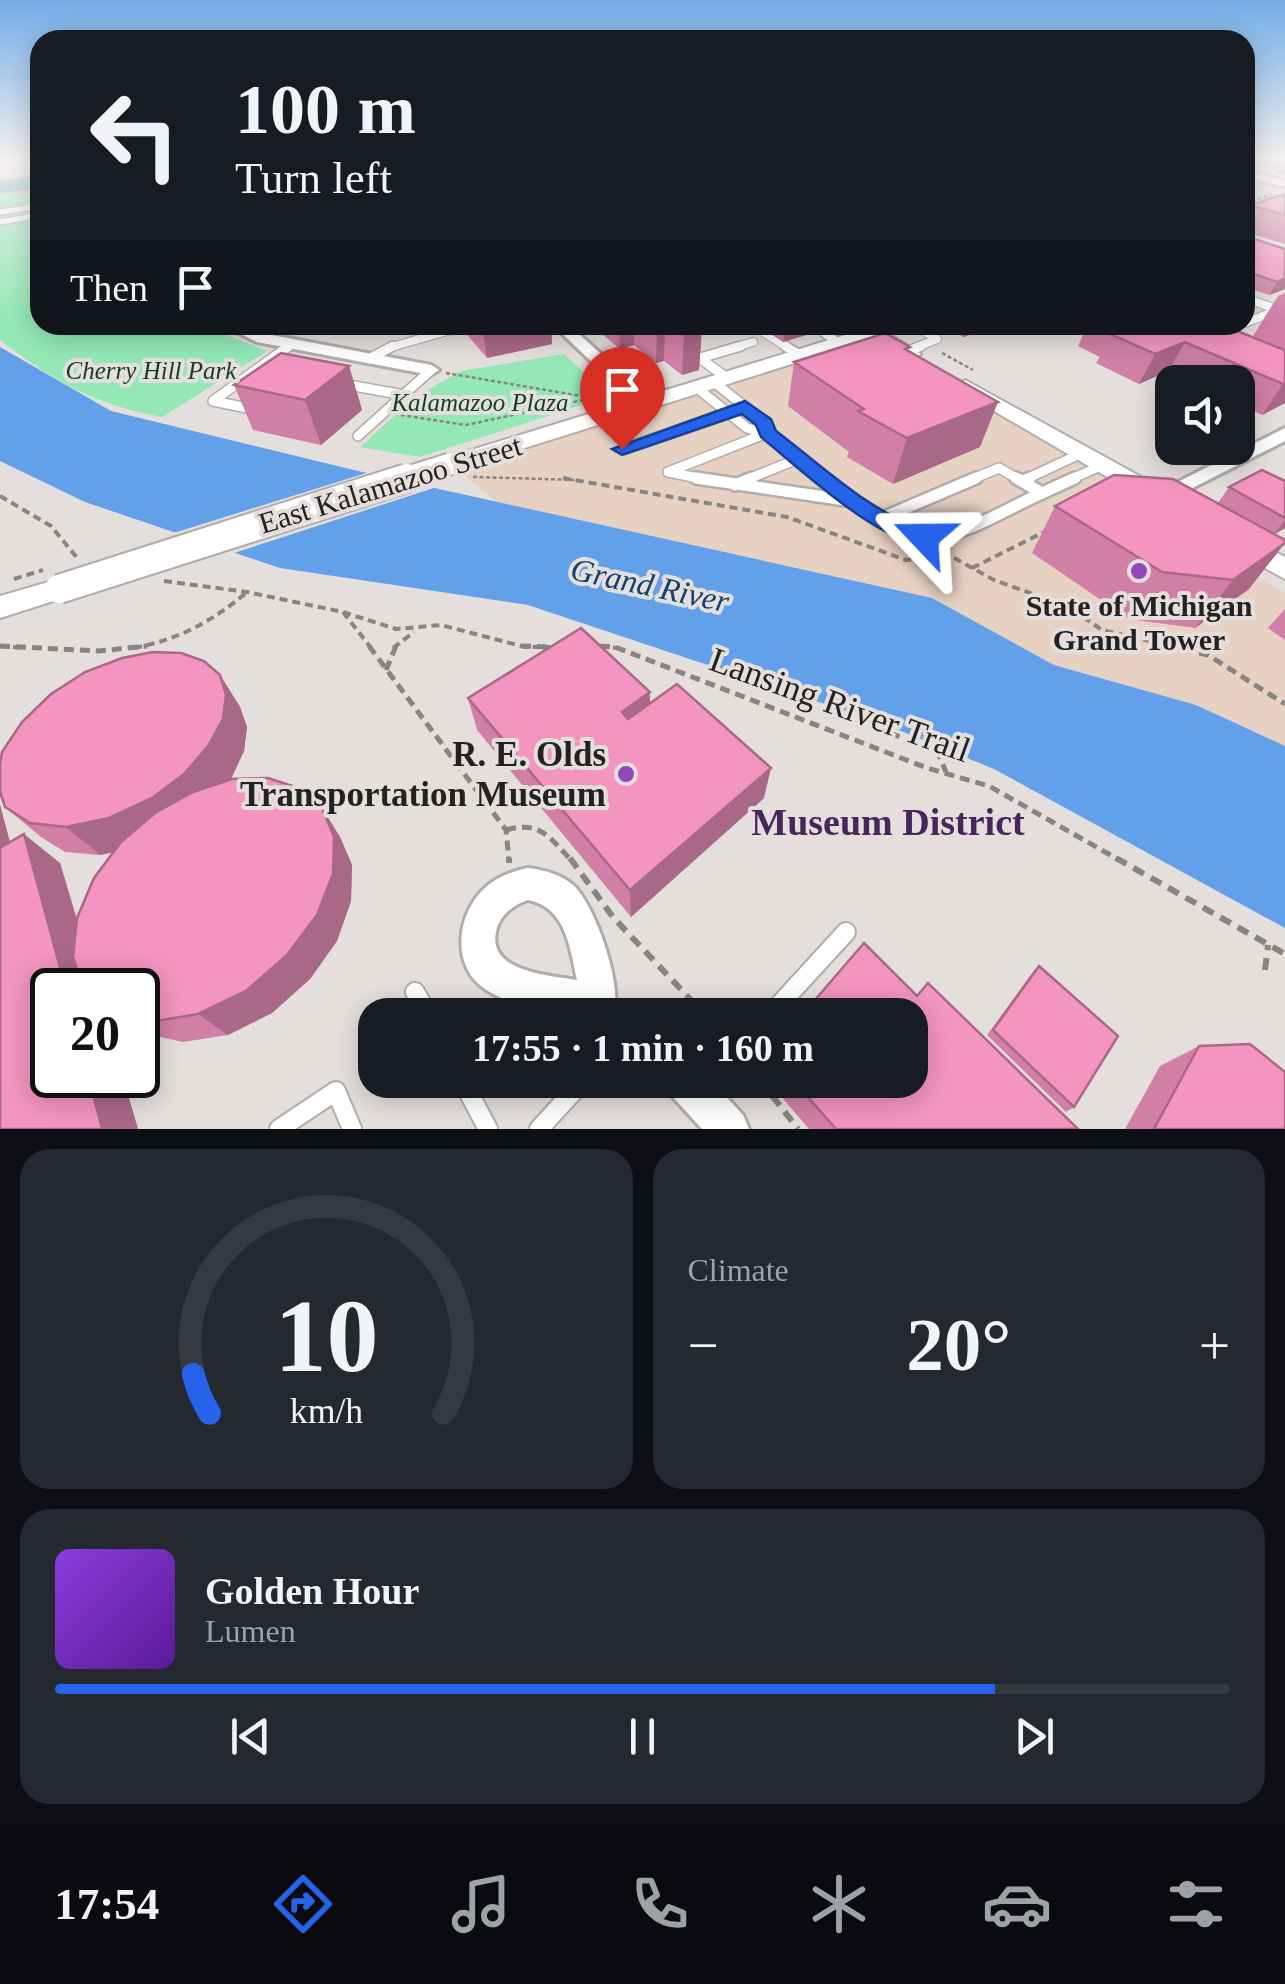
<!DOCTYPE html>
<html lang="en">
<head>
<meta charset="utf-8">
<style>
	:root { --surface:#171b24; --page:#242831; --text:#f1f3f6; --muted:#9ea1a6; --line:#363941; --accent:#2563eb }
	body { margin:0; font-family:Georgia,serif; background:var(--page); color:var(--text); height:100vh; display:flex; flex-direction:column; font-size:38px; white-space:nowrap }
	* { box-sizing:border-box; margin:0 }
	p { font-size:32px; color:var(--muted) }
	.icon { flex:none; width:55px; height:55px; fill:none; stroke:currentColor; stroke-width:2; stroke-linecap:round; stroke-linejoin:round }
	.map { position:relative; height:1129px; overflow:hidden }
	.panel { display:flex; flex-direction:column; gap:20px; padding:20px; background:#0d0f14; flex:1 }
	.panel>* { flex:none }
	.top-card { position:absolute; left:30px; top:30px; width:1225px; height:305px; border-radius:30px; box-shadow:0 5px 25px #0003; background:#171b24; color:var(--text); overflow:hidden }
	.controls { position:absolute; left:1155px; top:365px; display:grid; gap:20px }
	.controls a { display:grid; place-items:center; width:100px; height:100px; border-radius:20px; background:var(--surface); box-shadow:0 5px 25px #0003; font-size:50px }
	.speed { position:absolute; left:30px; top:968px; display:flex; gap:20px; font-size:50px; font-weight:700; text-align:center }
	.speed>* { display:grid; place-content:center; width:130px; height:130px; border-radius:50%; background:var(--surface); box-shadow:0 5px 25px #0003; line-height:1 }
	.speed .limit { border:5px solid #111; border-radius:15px; background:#fff; color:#111 }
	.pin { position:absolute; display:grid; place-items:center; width:85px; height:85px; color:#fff; margin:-102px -42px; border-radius:50% 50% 50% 0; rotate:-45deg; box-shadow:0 0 10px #0007 }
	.pin .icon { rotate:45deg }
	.me { position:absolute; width:110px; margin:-55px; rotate:293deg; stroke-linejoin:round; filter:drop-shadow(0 0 8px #0008) }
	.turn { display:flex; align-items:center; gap:35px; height:210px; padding:0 40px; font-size:45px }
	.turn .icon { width:130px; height:130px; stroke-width:2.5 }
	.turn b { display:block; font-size:70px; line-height:85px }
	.then { display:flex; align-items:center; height:95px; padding:0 40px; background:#0003; gap:20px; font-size:38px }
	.big { font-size:75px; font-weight:700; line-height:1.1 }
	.panel .widget { flex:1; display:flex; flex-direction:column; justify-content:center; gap:15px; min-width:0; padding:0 35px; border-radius:30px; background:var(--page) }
	.panel .dial { align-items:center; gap:0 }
	.dial svg { height:260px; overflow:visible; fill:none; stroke:var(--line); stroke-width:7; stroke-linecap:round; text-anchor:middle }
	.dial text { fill:var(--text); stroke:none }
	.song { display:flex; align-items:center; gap:30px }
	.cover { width:120px; height:120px; border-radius:15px; background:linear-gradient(135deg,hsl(270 70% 55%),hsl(270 70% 35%)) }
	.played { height:10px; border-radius:5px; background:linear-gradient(90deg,var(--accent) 80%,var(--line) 80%) }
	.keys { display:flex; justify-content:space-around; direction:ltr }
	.heat { display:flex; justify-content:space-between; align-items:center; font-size:55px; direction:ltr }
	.panel .tiles { flex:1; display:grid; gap:20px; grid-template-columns:1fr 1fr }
	.widget:last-child { grid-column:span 2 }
	.trip { position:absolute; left:358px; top:998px; width:570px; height:100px; border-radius:30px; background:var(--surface); box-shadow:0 5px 25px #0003; font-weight:700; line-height:100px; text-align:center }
	.tabs { display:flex; height:160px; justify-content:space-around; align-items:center; background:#090b0e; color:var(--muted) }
	.tabs .icon { width:70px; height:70px }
	.tabs .current { color:var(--accent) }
	.tabs b { font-size:45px; color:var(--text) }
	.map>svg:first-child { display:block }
	.commercial { fill:#e6d1c3 }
	.green { fill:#93e8b6 }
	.water { fill:#62a0e9 }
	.pier { fill:#e4dedc }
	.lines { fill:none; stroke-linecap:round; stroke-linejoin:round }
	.service-far4-casing { stroke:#b2adab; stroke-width:8 }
	.service-far3-casing { stroke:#b2adab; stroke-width:10 }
	.service-far2-casing { stroke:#b2adab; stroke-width:12 }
	.service-far1-casing { stroke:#b2adab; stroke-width:16 }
	.service-casing { stroke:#b2adab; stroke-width:22 }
	.minor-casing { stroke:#b2adab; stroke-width:6 }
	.tertiary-casing { stroke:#b2adab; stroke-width:4 }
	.motorway-casing { stroke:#bdbdbc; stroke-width:5 }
	.path-far3 { stroke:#888482; stroke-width:2.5; stroke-dasharray:4 2.5; stroke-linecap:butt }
	.path-far2 { stroke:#888482; stroke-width:4; stroke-dasharray:8 5; stroke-linecap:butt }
	.path-far1 { stroke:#888482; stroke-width:5; stroke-dasharray:10 6; stroke-linecap:butt }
	.path { stroke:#888482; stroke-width:6; stroke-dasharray:12 8; stroke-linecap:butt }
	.service-far4 { stroke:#fff; stroke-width:5 }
	.service-far3 { stroke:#fff; stroke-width:8 }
	.service-far2 { stroke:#fff; stroke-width:9 }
	.service-far1 { stroke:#fff; stroke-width:11 }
	.service { stroke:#fff; stroke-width:18 }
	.minor { fill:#fff; fill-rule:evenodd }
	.tertiary { fill:#fff; fill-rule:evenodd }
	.motorway { fill:#369cbc; fill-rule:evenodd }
	.tertiary-bridge-far1-casing { stroke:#b2adab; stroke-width:25; stroke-linecap:butt }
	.tertiary-bridge-casing { stroke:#b2adab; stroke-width:32; stroke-linecap:butt }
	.tertiary-bridge-far1 { stroke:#fff; stroke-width:21 }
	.tertiary-bridge { stroke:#fff; stroke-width:28 }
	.wall { fill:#d17fa6 }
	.shaded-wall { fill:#aa6887 }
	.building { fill:#f394c1; stroke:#aa6887; stroke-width:2.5 }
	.route { fill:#2563eb; stroke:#184099; stroke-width:2.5 }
	.poi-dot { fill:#9048bb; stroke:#e4dedc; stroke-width:4 }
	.labels { text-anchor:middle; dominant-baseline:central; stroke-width:8; stroke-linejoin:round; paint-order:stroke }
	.far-park-label { font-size:25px; font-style:italic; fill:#123d27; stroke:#e4dedc }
	.street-label { font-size:30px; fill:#242221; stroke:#e4dedc }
	.poi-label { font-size:30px; font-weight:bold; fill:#242221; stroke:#e4dedc }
	.water-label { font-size:32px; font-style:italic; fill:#143f6e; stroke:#e4dedc }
	.near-street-label { font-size:35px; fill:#242221; stroke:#e4dedc }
	.near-poi-label { font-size:35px; font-weight:bold; fill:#242221; stroke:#e4dedc; text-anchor:end }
	.near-neighbourhood-label { font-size:38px; font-weight:bold; fill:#47255d; stroke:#e4dedc }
</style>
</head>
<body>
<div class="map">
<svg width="1285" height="1129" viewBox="0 0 1285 1129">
	<rect width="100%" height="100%" fill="#e4dedc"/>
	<polygon class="commercial" points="872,332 1285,593 1285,746 1196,705 1054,665 932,598 497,502 450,464"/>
	<g class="green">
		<path d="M40,187V325H202L267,351L162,417C96,405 53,381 0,340V192Z"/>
		<polygon points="564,354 607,394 601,399 420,457 360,447 414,398 461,371"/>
	</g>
	<polygon class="water" points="0,347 111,411 358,471 932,598 1054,665 1196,705 1285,746 1285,928 994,769 879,722 528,605 280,568 85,502 0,461"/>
	<polygon class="pier" points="376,470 443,485 228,555 167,535"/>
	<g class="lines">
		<defs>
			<g id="service-far4">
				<polyline points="0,212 40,206"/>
				<polyline points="0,222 40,215"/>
			</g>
			<g id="service-far3">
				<polyline points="1245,298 1279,310"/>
				<polyline points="1245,323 1285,307"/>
				<polyline points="752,325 789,348"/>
				<polyline points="812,325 839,343"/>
				<polyline points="913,325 937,339 915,348"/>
				<polyline points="695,332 718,325"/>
				<polyline points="285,348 291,344"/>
				<polyline points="388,348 468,325"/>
				<polyline points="733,348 753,342"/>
			</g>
			<g id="service-far2">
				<polyline points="785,346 800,355"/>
				<polyline points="690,351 727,378"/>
				<polyline points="906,352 921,346"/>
				<polyline points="700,358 741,346"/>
				<polyline points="369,359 393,346"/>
				<polyline points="714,382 765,423 767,433"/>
				<polyline points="343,384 404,395"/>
				<polyline points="697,388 747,428 767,433"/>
				<polyline points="254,403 247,408 213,401 289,346"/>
				<polyline points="358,436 431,370"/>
				<polyline points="622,449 745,407"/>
				<polyline points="708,480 668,472 767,433 827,480"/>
				<polyline points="746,480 800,458"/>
				<polyline points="970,480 999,468 1020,480"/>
				<polyline points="1024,480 1082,453"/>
				<polyline points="1069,480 1103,465"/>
			</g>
			<g id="service-far1">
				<polyline points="696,478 852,501"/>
				<polyline points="824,478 852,501"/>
				<polyline points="1023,481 1030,478"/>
				<polyline points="735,485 752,478"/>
				<polyline points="1042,493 1075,478"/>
				<path d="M852,501C937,561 958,532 1042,493L1016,478"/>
				<polyline points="880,519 976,478"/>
			</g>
			<g id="service">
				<polyline points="415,992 428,1015"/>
				<polyline points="770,1015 846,932"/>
				<polyline points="462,1080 488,1129"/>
				<polyline points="279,1129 336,1091 352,1129"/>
				<polyline points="539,1129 584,1080"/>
			</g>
			<g id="minor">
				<polygon points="1245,171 1285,181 1285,187 1245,177"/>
				<polygon points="222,325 242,325 261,333 431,365 439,370 431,375 257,342"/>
				<polygon points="553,325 569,325 652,400 652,408 640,408"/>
				<polygon points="1285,428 1285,441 1165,502 1158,503 1148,497"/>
				<path d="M528,868C544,870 559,874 572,884C595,903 624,989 613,1015C570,1016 522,1013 485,989C450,966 457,912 486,887C497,877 513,871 528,868ZM528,900C566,907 570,948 577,980C546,975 481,971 498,925C503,913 515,904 528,900Z"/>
				<polygon points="665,1080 711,1080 743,1115 749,1129 702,1129 670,1094"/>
			</g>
			<g id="tertiary">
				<polygon points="851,325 891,325 893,329 889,334 921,354 911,360 871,339 458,469 442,469 438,464 442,459 858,331"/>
				<polygon points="965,380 1163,489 1166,494 1163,499 1145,499 958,390 955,386"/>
				<polygon points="1239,534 1285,557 1285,579 1230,549 1226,543 1230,537"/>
				<polygon points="59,579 69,582 73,589 69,596 0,618 0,596"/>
			</g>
			<polygon id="motorway" points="40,176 40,188 0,193 0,181"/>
		</defs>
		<use href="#service-far4" class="service-far4-casing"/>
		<use href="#service-far3" class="service-far3-casing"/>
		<use href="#service-far2" class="service-far2-casing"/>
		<use href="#service-far1" class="service-far1-casing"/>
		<use href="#service" class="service-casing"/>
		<use href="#minor" class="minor-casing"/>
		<use href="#tertiary" class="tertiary-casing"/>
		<use href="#motorway" class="motorway-casing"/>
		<g class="path-far3">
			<polyline points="1245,203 1271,195"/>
			<polyline points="151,334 147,333 169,325"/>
			<polyline points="942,353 973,370"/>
			<polyline points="446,373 599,399"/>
			<polyline points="401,415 466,425 588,399"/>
			<polyline points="473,477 577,480"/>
		</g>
		<g class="path-far2">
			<polyline points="563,478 787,517 906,560 949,555 994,580 1069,607 1102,630 1179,648"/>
			<polyline points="0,496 51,526 78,559"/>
			<polyline points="972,568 1044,532"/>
			<polyline points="14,579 43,570"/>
			<polyline points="164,581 247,592 343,612 396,629 441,625 525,647 550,647"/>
			<polyline points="343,612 371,648"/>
			<polyline points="0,646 24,648"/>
			<polyline points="600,646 618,648"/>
			<path d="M134,648C179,639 212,622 247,592"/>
			<polyline points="393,648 414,632"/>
		</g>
		<g class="path-far1">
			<polyline points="0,646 99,651 147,646"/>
			<polyline points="369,646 506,830 509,861"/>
			<polyline points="521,646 550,647"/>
			<polyline points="600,646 615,647 927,768 989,786 1121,861"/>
			<polyline points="1168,646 1208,655 1285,704"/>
			<polyline points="386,670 396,646"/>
			<polyline points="879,722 886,731 938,753 946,772"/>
			<path d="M506,830C540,820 550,838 572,861"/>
		</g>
		<g class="path">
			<polyline points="509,858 509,863"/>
			<polyline points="570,858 613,917 705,1015"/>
			<polyline points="1116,858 1285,954"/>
			<polyline points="1265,970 1268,945"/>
			<polyline points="760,1080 798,1129"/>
		</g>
		<use href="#service-far4" class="service-far4"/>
		<use href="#service-far3" class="service-far3"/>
		<use href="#service-far2" class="service-far2"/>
		<use href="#service-far1" class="service-far1"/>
		<use href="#service" class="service"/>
		<use href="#minor" class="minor"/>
		<use href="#tertiary" class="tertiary"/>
		<use href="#motorway" class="motorway"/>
		<defs>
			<polyline id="tertiary-bridge-far1" points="399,480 450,464"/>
			<polyline id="tertiary-bridge" points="59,589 407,478"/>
		</defs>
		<use href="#tertiary-bridge-far1" class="tertiary-bridge-far1-casing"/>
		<use href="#tertiary-bridge" class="tertiary-bridge-casing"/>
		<use href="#tertiary-bridge-far1" class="tertiary-bridge-far1"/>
		<use href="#tertiary-bridge" class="tertiary-bridge"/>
	</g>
	<g class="wall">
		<polygon points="1245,160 1285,160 1285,175 1276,173 1277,170"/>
		<polygon points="1285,194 1285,244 1245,232 1245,215 1250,205"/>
		<polygon points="1245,236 1285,249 1285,289 1269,295 1245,287"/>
		<polygon points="1285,293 1285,349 1253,336 1278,296"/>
		<polygon points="462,325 551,325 552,344 487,358 463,330"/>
		<polygon points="591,325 699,325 702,327 699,370 682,375 664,361 656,363 634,345 620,349"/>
		<polygon points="757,325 814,325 813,333 783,342"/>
		<polygon points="940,325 1017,325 996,334 988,329 963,337"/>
		<polygon points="1061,325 1222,325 1285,350 1285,403 1262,415 1238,403 1238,382 1193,382 1168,371 1139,384 1096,363 1100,357 1078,346 1083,335"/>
		<polygon points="909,351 980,447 893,484 847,457 849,452 788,406 794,362"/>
		<polygon points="349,366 362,410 321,445 253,430 234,385"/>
		<polygon points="1285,481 1285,528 1274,534 1249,589 1195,628 1129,619 1032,553 1055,506 1218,503 1229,487"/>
		<polygon points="1285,609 1285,640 1268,628"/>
		<polygon points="220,675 240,707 247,727 244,751 229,780 322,808 340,837 352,865 351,901 337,941 310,979 272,1013 228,1035 183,1042 147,1034 138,1028 138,990 52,990 52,1075 122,1075 138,1129 0,1129 0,805 10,842 60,863 77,919 114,852 100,855 65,852 41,837 5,807"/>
		<polygon points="468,698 650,703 764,798 631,917 477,730"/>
		<polygon points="1039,966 1074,1107 1066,1112 987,1035 1033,972"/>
		<polygon points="917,996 1078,1129 809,1129 767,1080 910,1080"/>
		<polygon points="1199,1046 1285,1129 1125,1129 1160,1066"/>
	</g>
	<g class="shaded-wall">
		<polygon points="1285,278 1285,289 1269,295 1277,282"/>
		<polygon points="96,325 120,325 98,333 94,326"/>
		<polygon points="482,325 551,325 552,344 487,358"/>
		<polygon points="619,325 634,325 634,345 620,349"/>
		<polygon points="657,325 665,325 664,361 656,363"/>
		<polygon points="982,325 989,325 988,329 963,337 966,330"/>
		<polygon points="1003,325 1017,325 996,334 999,326"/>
		<polygon points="815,326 813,333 783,342 784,335"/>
		<polygon points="702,327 699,370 682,375 684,332"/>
		<polygon points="1185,342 1168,371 1139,384 1155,354"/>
		<polygon points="349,366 362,410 321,445 305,400"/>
		<polygon points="1285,383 1285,403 1262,415 1283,384"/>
		<polygon points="998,402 980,447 893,484 907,438"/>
		<polygon points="1285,520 1285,528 1273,535"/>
		<polygon points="1285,543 1249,589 1195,628 1233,580"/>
		<polygon points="220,675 240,707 247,727 244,751 232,777 209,804 140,847 100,855 66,827"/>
		<polygon points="650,692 650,724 623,743 622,712"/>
		<polygon points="771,768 764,798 631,917 630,890"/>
		<polygon points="0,805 17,870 0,888"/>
		<polygon points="322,808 340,837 352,865 351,901 337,941 310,979 272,1013 228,1035 198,1014"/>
		<polygon points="24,834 60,863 97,990 66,990"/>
		<polygon points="88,1075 122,1075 138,1129 102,1129"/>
	</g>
	<g class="building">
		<polygon points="1285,194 1285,215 1250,205"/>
		<polygon points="1245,236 1285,249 1285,278 1277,282 1245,271"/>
		<polygon points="674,325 699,325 702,327 684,332"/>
		<polygon points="769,325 814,325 815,326 784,335"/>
		<polygon points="956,325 982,325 966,330"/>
		<polygon points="1107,325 1222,325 1285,350 1285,383 1283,384 1185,342 1155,354 1110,334 1119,331"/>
		<polygon points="885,333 910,347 905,349 998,402 907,438 858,411 864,409 794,362"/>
		<polygon points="281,353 349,366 305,400 234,385"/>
		<polygon points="1262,470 1285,481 1285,518 1229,487"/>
		<polygon points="1114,475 1173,479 1285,540 1285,543 1233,580 1162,572 1055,506"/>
		<polygon points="581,628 650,692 622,712 628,719 677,684 771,768 630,890 468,698"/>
		<polygon points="153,652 181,653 204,661 220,675 226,695 223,719 208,746 184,774 152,798 109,818 66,827 30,823 5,807 0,792 0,764 2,752 22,722 51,694 85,672 122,658"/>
		<polygon points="268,778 299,788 322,808 334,837 333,874 317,915 287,955 246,991 198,1014 150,1022 138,1019 138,990 84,990 73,957 77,918 94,878 121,842 155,813 193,792 232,779"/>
		<polygon points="24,834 66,990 52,990 52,1075 88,1075 102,1129 0,1129 0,848"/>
		<polygon points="864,943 917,996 928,983 1078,1129 836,1129 793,1080 910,1080 910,1015 802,1015"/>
		<polygon points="1039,966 1118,1036 1074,1107 993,1030"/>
		<polygon points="1250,1044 1285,1072 1285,1129 1154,1129 1199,1046"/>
	</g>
	<linearGradient id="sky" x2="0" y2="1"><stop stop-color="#72ace8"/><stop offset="0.5" stop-color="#f3f0ef"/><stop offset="1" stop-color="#f3f0ef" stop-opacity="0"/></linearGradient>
	<rect width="1285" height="318" fill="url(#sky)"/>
	<path class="route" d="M745,401L771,419L776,431C824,467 873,516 932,532L935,537L932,542C889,554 795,464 761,437L756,425L742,414L628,453L622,455L612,449Z"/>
	<g class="poi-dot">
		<circle cx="1139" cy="571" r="10"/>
		<circle cx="626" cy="774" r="10"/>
	</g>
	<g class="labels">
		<g class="far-park-label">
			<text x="151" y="370">Cherry Hill Park</text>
			<text x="480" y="402">Kalamazoo Plaza</text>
		</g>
		<g class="street-label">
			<text transform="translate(390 484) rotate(-17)">East Kalamazoo Street</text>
		</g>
		<g class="poi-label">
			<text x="1139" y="605">State of Michigan<tspan x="1139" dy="34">Grand Tower</tspan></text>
		</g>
		<g class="water-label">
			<text transform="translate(650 585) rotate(12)">Grand River</text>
		</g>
		<g class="near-street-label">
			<text transform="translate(840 705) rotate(20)">Lansing River Trail</text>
		</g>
		<g class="near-poi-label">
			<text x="606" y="754">R. E. Olds<tspan x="606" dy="40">Transportation Museum</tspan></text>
		</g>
		<g class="near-neighbourhood-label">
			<text x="888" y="822">Museum District</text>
		</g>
	</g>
</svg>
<div class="controls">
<a><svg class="icon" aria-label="sound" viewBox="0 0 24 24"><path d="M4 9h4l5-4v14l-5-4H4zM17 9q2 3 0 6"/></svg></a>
</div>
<div class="speed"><div class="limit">20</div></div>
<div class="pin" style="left:622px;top:449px;background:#d93025"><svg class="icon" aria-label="arrive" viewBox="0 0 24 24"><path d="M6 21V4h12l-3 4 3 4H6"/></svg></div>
<svg class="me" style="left:924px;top:537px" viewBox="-20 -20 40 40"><path d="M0-17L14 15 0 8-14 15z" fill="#2563eb" stroke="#fff" stroke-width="4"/></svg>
<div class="trip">17:55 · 1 min · 160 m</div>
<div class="top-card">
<div class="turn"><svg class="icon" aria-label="left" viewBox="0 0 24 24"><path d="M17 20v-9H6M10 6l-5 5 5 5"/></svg><div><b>100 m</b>Turn left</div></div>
<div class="then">Then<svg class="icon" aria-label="arrive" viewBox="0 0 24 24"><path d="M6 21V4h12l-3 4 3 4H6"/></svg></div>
</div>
</div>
<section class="panel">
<div class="tiles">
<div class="widget dial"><svg viewBox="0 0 100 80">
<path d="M14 69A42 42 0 1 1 86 69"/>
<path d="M14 69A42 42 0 0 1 9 57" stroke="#2563eb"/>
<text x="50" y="56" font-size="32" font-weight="700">10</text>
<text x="50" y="72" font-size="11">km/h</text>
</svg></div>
<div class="widget"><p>Climate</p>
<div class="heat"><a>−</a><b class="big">20°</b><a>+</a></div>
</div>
<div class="widget">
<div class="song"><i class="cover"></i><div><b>Golden Hour</b><p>Lumen</p></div></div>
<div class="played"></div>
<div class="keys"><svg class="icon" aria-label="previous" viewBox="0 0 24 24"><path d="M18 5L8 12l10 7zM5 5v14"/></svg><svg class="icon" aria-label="pause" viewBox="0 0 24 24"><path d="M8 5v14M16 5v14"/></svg><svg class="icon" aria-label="next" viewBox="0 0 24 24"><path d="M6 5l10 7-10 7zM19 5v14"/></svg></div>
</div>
</div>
</section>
<nav class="tabs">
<b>17:54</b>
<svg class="icon current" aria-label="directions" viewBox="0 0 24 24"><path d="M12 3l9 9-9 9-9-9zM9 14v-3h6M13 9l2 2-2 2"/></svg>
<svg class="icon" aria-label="music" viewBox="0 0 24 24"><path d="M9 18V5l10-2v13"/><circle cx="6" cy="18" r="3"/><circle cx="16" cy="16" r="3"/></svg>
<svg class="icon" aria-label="phone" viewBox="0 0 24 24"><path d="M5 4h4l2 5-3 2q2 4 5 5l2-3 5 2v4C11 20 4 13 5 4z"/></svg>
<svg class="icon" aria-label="climate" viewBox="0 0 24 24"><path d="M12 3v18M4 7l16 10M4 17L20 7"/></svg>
<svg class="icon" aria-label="car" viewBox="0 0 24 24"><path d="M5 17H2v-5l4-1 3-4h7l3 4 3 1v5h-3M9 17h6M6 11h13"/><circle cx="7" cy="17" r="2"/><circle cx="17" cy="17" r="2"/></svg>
<svg class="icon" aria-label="filters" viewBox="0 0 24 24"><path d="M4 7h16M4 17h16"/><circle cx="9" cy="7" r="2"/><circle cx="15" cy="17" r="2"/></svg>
</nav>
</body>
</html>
